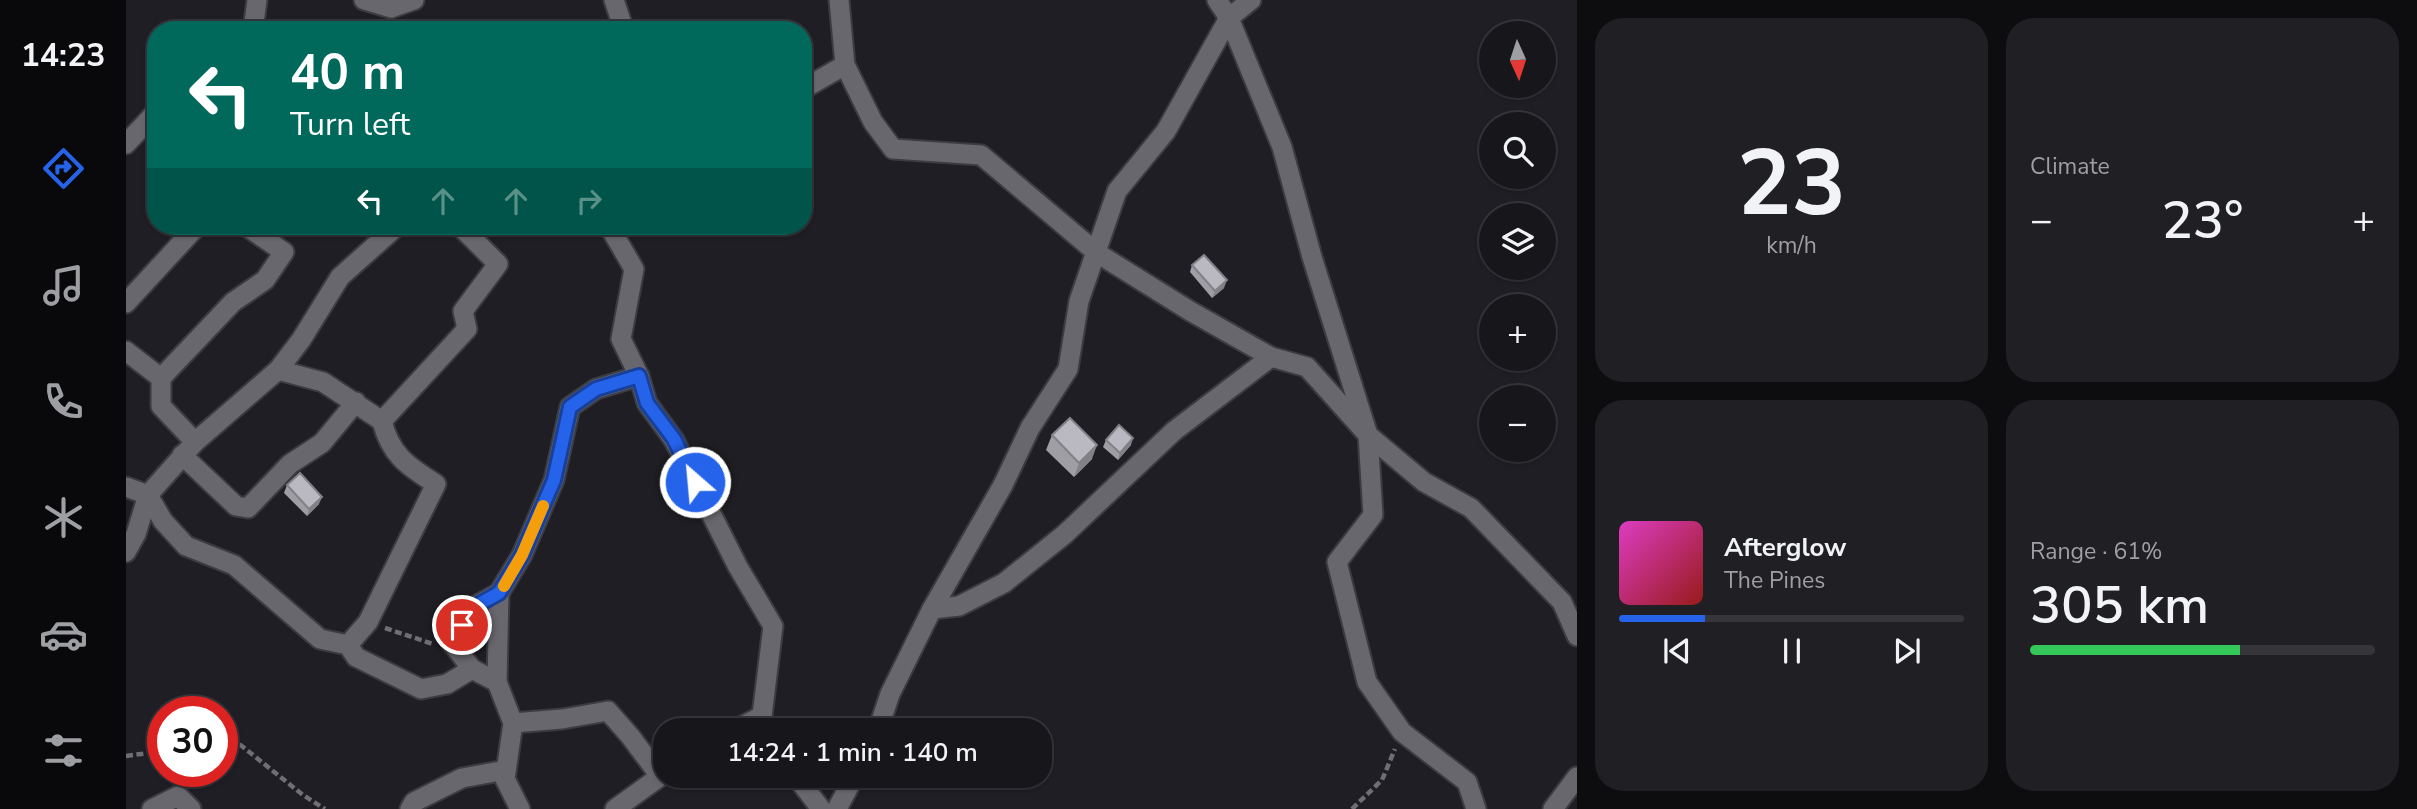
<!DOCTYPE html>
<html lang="en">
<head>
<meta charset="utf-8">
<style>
	:root { --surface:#17161b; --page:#201f24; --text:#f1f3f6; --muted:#9e9fa3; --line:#36353a; --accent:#2563eb }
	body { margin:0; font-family:"Nunito Sans",sans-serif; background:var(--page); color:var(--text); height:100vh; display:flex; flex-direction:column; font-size:26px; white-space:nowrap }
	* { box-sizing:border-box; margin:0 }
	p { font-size:23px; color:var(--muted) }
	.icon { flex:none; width:38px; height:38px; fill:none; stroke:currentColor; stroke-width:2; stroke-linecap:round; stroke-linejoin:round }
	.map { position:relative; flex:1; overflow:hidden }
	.panel { display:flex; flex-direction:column; gap:18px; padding:18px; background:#0d0c0f; width:840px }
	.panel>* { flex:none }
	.hud { position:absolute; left:21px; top:21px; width:665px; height:214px; border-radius:28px; box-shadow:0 2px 5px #0004,0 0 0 2px var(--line); background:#00695c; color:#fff; overflow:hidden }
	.needle { width:46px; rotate:177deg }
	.tools { position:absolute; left:1353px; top:21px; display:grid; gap:14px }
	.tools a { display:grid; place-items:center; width:77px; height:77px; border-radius:50%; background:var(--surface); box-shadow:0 2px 5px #0004,0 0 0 2px var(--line); font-size:35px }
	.speed { position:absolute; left:21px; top:696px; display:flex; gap:14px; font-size:35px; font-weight:700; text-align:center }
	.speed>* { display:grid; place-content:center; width:91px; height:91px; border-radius:50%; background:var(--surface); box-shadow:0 2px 5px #0004,0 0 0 2px var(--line); line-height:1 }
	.speed .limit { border:10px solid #d22; background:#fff; color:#111 }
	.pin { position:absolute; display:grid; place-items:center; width:60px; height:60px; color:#fff; margin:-30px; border:4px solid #fff; border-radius:50%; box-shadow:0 2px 7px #0007 }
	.me { position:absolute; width:77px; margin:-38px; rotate:333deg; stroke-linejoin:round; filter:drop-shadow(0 0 5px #0008) }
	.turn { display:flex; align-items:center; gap:24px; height:147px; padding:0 28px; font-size:32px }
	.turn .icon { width:91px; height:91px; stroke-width:2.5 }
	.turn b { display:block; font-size:49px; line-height:60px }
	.lanes { display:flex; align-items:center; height:66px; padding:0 28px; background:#0003; justify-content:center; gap:35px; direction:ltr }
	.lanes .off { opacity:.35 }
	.big { font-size:52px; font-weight:600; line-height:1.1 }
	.panel .tile { flex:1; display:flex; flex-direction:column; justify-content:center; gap:10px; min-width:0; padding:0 24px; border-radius:28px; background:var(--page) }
	.panel .dial { align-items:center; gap:0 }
	.dial b { font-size:91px; line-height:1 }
	.song { display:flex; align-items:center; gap:21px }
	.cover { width:84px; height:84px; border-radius:10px; background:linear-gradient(135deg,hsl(310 70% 55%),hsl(0 70% 35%)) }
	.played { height:7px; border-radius:4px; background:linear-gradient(90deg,var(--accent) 25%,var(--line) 25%) }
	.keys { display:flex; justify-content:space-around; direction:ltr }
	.heat { display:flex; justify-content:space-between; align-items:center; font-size:38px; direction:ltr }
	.charge { height:10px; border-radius:5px; background:linear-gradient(90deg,#34c759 61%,var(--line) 0) }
	.panel .tiles { flex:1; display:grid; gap:18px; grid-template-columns:repeat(2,1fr) }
	.trip { position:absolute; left:527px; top:718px; width:399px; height:70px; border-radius:28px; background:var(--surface); box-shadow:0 2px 5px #0004,0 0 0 2px var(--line); font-weight:600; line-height:70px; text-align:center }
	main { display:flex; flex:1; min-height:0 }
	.tabs { display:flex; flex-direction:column; width:126px; justify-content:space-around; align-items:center; background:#09090b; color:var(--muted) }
	.tabs .icon { width:49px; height:49px }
	.tabs .selected { color:var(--accent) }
	.tabs b { font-size:32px; color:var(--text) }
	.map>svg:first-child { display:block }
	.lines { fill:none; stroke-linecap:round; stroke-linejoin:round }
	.minor-casing { stroke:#3c3b40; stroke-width:23 }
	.path { stroke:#6f6e73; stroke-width:4.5; stroke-dasharray:7 3.5; stroke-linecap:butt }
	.minor { stroke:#69676e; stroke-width:19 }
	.wall { fill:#a09ea5 }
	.shaded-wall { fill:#828186 }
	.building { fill:#bab8c0; stroke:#828186; stroke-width:2 }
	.route-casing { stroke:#184099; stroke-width:18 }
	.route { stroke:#2563eb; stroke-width:12 }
	.slow { stroke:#f59e0b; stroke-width:12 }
</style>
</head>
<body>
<main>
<nav class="tabs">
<b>14:23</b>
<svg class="icon selected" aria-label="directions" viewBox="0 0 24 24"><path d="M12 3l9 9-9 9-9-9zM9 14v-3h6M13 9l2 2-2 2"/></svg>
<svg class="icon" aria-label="music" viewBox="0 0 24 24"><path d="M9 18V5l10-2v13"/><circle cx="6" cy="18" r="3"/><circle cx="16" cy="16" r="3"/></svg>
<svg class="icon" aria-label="phone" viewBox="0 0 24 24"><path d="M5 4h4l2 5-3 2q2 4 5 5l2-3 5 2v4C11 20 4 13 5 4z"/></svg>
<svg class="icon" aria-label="climate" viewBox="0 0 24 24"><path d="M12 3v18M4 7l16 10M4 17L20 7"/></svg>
<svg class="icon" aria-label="car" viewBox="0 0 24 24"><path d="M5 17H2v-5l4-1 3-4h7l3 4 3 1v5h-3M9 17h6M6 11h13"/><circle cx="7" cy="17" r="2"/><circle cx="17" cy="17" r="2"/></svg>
<svg class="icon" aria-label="filters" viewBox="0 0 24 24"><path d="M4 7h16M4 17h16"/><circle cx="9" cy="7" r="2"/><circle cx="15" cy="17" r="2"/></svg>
</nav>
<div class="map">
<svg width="1451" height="809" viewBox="0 0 1451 809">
	<rect width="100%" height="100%" fill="#1f1e24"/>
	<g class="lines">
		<defs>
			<g id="minor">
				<polyline points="238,0 265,8 288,0"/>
				<polyline points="488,0 498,30"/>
				<polyline points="713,0 719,65 747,122 767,149 855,155 971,253 1064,311 1145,357 1181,367 1242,435 1298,482 1345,508 1436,602 1451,636"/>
				<polyline points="1091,0 1103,18 1156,147 1186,257 1242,435 1247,515 1211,562 1241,682 1276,732 1341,782 1350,809"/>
				<polyline points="127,30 131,0"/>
				<polyline points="677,89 719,65"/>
				<polyline points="0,144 30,112"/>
				<polyline points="483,226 508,269 495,339 513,376 521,403 548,440 612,567 647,626 636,716 638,730"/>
				<polyline points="0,303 71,226"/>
				<polyline points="0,351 35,378 35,406 69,442"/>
				<polyline points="152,370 175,340 214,277 271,226"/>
				<polyline points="35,378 107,302 139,280 158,252 120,226"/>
				<polyline points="56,455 110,506 122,508 164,464 196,443 230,402"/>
				<polyline points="0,487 22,495 37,521 60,546 108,565 194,639 222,645 230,657 295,689 321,684 346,669"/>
				<polyline points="0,552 10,534 22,495 69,442 152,370 197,382 256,421"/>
				<polyline points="373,593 371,682 387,723 379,779 394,809"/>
				<polyline points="806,609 833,606 878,583 939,534 1048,431 1145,357"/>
				<path d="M222,645L242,622L310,484C281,466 264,454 256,421L341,329L337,311L372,264L334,226"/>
				<polyline points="371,682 346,669 325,642 346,608 373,593 396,555 428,480 444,407 470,389 513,376"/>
				<polyline points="387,723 436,719 482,711 504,736 534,776"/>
				<polyline points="609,730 636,716"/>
				<polyline points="752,730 764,694 806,609 877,485 904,428 942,369 953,301 991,191 1040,131 1103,18 1125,0"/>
				<polyline points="669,775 695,809"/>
				<polyline points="26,809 52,796 65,809"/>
				<polyline points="284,809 288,802 336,778 380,770"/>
				<polyline points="489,809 539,773"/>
				<polyline points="711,809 729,775"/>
				<polyline points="1427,809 1451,777"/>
			</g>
		</defs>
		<use href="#minor" class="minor-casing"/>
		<g class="path">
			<polyline points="259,628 307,644"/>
			<polyline points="96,737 102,735 177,795 199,809"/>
			<polyline points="0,756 37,751"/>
			<polyline points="1226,809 1256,780 1269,749"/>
		</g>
		<use href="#minor" class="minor"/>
	</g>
	<g class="wall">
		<polygon points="1066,265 1098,288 1086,298 1064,272"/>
		<polygon points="926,435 966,459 948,477 920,450"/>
		<polygon points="980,440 1005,445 992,460 977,447"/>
		<polygon points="161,485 193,504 181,516 158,493"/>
	</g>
	<g class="shaded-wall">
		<polygon points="1101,280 1098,288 1086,298 1089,291"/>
		<polygon points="1007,438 1005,445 992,460 994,453"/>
		<polygon points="971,445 966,459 948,477 953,463"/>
		<polygon points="196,497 193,504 181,516 183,509"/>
	</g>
	<g class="building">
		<polygon points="1078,255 1101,280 1089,291 1066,265"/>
		<polygon points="944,418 971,445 953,463 926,435"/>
		<polygon points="993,425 1007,438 994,453 980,440"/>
		<polygon points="174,473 196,497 183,509 161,485"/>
	</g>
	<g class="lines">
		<defs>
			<polyline id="route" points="336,625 346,608 373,593 396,555 428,480 444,407 470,389 513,376 521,403 548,439 569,482"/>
		</defs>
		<use href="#route" class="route-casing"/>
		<use href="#route" class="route"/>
		<polyline class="slow" points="378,586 396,555 417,506"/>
	</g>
</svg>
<div class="tools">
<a><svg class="needle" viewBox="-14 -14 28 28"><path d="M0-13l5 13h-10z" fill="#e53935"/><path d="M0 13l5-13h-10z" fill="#9e9fa3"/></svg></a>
<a><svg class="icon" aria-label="search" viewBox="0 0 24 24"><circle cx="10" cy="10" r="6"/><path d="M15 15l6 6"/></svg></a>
<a><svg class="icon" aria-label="layers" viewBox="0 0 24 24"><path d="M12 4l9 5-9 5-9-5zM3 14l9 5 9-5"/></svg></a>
<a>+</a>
<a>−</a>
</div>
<div class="speed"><div class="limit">30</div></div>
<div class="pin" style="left:336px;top:625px;background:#d93025"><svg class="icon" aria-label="arrive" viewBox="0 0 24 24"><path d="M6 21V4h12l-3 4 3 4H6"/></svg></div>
<svg class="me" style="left:569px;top:482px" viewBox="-20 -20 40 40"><circle r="17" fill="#2563eb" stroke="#fff" stroke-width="3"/><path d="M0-11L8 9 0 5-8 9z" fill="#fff"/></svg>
<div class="trip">14:24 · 1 min · 140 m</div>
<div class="hud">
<div class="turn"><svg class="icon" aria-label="left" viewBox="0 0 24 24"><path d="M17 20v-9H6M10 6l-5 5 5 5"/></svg><div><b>40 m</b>Turn left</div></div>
<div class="lanes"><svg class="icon" aria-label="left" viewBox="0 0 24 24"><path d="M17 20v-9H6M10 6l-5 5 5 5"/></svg><svg class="icon off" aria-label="ahead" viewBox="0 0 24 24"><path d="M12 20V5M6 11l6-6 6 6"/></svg><svg class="icon off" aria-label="ahead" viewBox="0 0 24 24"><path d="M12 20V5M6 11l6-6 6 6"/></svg><svg class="icon off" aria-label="right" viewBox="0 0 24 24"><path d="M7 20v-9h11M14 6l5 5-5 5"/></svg></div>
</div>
</div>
<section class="panel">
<div class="tiles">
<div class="tile dial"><b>23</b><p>km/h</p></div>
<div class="tile"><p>Climate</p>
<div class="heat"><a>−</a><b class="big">23°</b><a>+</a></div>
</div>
<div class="tile">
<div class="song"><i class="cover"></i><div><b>Afterglow</b><p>The Pines</p></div></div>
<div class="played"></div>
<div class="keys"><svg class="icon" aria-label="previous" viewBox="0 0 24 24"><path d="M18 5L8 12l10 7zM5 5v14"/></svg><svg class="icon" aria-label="pause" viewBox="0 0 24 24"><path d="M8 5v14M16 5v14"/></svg><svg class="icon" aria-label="next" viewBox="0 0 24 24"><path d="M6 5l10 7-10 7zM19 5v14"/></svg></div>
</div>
<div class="tile"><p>Range · 61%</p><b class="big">305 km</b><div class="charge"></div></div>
</div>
</section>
</main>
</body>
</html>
